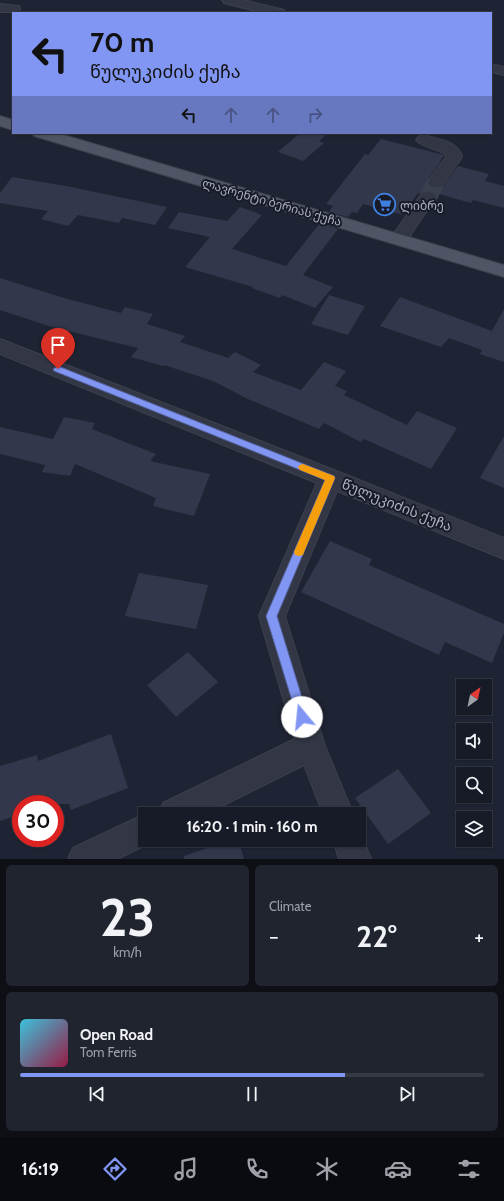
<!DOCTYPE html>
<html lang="en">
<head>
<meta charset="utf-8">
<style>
	:root { --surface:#171b27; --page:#20242f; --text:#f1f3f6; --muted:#9ea1a7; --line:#363944; --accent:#8196f2 }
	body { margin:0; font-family:Cabin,"Noto Sans Georgian",sans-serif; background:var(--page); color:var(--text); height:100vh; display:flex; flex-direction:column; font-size:15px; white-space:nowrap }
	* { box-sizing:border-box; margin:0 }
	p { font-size:13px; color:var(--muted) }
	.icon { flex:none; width:22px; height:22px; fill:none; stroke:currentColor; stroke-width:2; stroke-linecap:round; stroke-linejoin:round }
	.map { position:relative; height:859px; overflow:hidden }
	.details { display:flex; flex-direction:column; gap:6px; padding:6px; background:#0d0f15; flex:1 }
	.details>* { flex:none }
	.guide { position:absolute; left:12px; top:12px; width:480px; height:122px; border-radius:0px; box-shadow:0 1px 3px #0004,0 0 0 1px var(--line); background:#8196f2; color:#111; overflow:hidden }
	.needle { width:26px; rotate:33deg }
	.buttons { position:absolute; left:456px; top:679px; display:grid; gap:8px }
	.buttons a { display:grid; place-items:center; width:36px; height:36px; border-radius:0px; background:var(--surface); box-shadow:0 1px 3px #0004,0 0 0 1px var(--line); font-size:20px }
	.speed { position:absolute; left:12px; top:795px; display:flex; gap:8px; font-size:20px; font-weight:700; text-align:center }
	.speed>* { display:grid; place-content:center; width:52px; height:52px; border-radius:50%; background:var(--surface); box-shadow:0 1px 3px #0004,0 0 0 1px var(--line); line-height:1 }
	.speed .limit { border:6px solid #d22; background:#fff; color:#111 }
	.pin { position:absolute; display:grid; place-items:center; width:34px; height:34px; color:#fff; margin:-41px -17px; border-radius:50% 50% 50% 0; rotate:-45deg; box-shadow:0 0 4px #0007 }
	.pin .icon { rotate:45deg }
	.me { position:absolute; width:44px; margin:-22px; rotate:343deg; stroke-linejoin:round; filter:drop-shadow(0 0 3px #0008) }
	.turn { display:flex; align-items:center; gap:14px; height:84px; padding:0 12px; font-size:18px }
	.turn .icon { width:52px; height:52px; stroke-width:2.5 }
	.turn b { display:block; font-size:28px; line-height:34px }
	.lanes { display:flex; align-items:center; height:38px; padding:0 12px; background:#0003; justify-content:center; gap:20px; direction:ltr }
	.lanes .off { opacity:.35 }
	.big { font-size:30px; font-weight:800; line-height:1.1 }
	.details .tile { flex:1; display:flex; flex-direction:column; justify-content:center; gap:6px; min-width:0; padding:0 14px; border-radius:6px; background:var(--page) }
	.details .dial { align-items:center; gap:0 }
	.dial b { font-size:52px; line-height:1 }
	.song { display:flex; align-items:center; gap:12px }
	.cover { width:48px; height:48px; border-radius:6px; background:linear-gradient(135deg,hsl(190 70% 55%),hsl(340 70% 35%)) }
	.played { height:4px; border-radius:2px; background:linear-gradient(90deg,var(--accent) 70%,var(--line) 70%) }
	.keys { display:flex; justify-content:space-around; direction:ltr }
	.heat { display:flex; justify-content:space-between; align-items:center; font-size:22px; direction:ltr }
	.details .tiles { flex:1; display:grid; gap:6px; grid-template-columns:1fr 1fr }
	.tile:last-child { grid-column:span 2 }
	.trip { position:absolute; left:138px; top:807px; width:228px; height:40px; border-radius:0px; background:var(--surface); box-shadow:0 1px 3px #0004,0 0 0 1px var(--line); font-weight:800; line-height:40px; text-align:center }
	.dock { display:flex; height:64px; justify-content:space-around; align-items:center; background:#090b10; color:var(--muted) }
	.dock .icon { width:28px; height:28px }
	.dock .active { color:var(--accent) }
	.dock b { font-size:18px; color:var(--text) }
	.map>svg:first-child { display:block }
	.building { fill:#32374b }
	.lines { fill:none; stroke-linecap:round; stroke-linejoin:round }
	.minor-tunnel { stroke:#3b4050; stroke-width:18; stroke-dasharray:18 9; stroke-linecap:butt }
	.minor-casing { stroke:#3c404e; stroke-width:2 }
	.major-casing { stroke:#3c404e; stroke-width:2 }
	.minor { fill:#333745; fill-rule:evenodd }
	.major { fill:#505565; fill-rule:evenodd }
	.route { fill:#8196f2; stroke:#54629d }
	.slow { fill:#f59e0b }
	.labels { text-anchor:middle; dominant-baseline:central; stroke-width:4; stroke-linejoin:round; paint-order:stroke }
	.far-street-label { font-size:12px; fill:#acb0c2; stroke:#181c29 }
	.far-poi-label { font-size:12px; fill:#acb0c2; stroke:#181c29; text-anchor:start }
	.street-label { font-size:14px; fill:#acb0c2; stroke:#181c29 }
</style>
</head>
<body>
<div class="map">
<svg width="504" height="859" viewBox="0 0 504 859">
	<rect width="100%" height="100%" fill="#1f2434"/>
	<g class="building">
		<polygon points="300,133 328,133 319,141 324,143 303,161 278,152"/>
		<polygon points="381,139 444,155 440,161 441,161 427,181 430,187 436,188 443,187 458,166 489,174 485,181 504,186 504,208 473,200 471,203 428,191 417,194 403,215 363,204 357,213 352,212 348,217 329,212 333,206 326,204 365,154 368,155"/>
		<polygon points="12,177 66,186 167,207 155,225 122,218 119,223 78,215 68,226 41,219 48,211 0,203 0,193"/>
		<polygon points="240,207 262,215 232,249 286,266 320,223 338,229 303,275 333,287 315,308 282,295 280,298 252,288 253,287 185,267 210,237 168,228 179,212 227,221"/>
		<polygon points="0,278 64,298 121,313 125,307 153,314 147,324 185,336 180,342 228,358 235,352 261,365 253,372 301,390 324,362 346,371 335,386 347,391 344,395 407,425 417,411 457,428 431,469 364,439 361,442 324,423 319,429 248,399 213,381 164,365 163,366 131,357 138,348 52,327 0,310"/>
		<polygon points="329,295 365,306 348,335 311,324"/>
		<polygon points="400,297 492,331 504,309 504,362 480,354 482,350 449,338 441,347 380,326"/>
		<polygon points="64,417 95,423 92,429 156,454 150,461 210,474 194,516 153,506 156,498 75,464 70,476 42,472 45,465 0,454 0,427 53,439"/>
		<polygon points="504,436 504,488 480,478"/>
		<polygon points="330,541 372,559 369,565 504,624 504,633 492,663 445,642 439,655 301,592"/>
		<polygon points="139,573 208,585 196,629 125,616"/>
		<polygon points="188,652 218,682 176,717 147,685"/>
		<polygon points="111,734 128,788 71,810 69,804 21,804 21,814 0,821 0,766 37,755 38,761"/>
		<polygon points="398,769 431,813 388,844 355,798"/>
		<polygon points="230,840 238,840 244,859 184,859 184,856"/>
	</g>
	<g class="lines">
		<polyline class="minor-tunnel" points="428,197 436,182"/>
		<defs>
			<g id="minor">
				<polygon points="222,0 243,0 284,10 285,13 264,13 224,3"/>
				<polygon points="0,4 19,6 20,9 19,12 0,12"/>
				<polygon points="491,64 504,67 504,75 491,72"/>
				<path d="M424,135C437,139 459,141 462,157L442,186L436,187L430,186L428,182L446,157L445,154C438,149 421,147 416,140L418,137Z"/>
				<polygon points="428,192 434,193 436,197 405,243 399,244 393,243 390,239 393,235 422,193"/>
				<polygon points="0,339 339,472 504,538 504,559 337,491 285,616 325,746 353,814 323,814 304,765 206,814 159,814 163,803 295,739 259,616 317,483 0,354"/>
				<polygon points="145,814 145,840 156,840 117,859 68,859 73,848"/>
				<polygon points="359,829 371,859 339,859 333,840 359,840"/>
			</g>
			<g id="major">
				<polygon points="0,116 13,120 13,130 0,126"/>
				<polygon points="32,133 57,133 504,265 504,277 34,136"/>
			</g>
		</defs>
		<use href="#minor" class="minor-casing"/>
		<use href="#major" class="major-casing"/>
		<use href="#minor" class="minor"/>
		<use href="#major" class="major"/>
	</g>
	<polygon class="route" points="58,366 334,476 335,478 277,616 308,717 307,721 302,723 298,721 297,717 266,616 325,480 54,371 53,369"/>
	<polygon class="slow" points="303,464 334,476 335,478 304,552 303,555 299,556 295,555 294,552 325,480 300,470 298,467 300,465"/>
	<defs>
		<symbol id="supermarket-ring" viewBox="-11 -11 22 22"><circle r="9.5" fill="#181c29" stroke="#3f7fe0" stroke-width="1.5"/><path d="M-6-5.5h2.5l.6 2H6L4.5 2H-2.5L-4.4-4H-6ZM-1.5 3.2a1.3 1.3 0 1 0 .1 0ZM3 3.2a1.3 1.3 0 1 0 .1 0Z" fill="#3f7fe0"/></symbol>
	</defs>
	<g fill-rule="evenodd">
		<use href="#supermarket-ring" x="372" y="192" width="25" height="25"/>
	</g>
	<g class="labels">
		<g class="far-street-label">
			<text transform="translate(272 202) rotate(16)">ლავრენტი ბერიას ქუჩა</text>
		</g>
		<g class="far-poi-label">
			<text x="400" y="205">ლიბრე</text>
		</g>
		<g class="street-label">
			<text transform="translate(397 505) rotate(22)">წულუკიძის ქუჩა</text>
		</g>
	</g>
</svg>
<div class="buttons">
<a><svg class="needle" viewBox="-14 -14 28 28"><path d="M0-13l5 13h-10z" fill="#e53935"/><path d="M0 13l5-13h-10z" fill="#9ea1a7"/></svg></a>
<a><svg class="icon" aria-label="sound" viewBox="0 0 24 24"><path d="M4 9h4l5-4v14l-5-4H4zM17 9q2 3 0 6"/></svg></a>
<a><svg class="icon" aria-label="search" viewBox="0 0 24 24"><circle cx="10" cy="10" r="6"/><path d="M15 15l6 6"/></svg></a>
<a><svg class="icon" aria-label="layers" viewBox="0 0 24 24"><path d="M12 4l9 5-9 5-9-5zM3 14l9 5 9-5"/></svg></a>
</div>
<div class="speed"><div class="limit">30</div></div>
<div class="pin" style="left:58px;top:369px;background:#d93025"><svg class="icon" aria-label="arrive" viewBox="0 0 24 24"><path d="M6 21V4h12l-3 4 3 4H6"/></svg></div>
<svg class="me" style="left:302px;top:717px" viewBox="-20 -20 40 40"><circle r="19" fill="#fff"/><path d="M0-13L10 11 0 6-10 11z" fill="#8196f2"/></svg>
<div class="trip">16:20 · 1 min · 160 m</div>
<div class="guide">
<div class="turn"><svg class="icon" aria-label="left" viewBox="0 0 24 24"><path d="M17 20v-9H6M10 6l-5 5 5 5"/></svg><div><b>70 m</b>წულუკიძის ქუჩა</div></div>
<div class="lanes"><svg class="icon" aria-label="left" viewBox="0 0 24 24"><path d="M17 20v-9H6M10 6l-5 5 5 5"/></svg><svg class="icon off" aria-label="ahead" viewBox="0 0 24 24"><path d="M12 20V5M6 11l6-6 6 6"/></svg><svg class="icon off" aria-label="ahead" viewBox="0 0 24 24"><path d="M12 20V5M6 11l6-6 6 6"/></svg><svg class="icon off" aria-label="right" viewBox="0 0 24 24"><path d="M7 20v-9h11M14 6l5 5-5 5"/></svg></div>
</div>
</div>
<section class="details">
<div class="tiles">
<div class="tile dial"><b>23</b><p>km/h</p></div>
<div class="tile"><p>Climate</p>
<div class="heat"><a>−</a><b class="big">22°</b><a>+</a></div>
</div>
<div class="tile">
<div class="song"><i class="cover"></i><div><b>Open Road</b><p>Tom Ferris</p></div></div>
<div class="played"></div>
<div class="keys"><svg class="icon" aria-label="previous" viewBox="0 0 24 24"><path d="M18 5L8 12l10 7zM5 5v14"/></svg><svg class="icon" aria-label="pause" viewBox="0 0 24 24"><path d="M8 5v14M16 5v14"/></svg><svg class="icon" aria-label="next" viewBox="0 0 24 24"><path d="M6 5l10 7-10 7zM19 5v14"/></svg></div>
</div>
</div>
</section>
<nav class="dock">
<b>16:19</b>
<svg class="icon active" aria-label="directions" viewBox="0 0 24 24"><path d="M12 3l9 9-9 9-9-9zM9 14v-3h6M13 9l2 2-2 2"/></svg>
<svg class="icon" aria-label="music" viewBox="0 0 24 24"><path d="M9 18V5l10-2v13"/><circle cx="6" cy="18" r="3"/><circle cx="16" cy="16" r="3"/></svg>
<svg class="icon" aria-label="phone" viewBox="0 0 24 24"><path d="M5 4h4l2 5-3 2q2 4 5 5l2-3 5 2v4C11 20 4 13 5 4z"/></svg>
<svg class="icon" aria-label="climate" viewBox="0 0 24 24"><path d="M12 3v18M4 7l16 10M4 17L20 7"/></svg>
<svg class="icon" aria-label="car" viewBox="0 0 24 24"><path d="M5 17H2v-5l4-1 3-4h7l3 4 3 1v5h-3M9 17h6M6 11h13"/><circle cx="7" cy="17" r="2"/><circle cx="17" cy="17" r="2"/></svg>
<svg class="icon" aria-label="filters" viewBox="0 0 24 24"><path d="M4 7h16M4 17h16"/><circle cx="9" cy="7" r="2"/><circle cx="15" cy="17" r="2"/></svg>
</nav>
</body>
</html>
